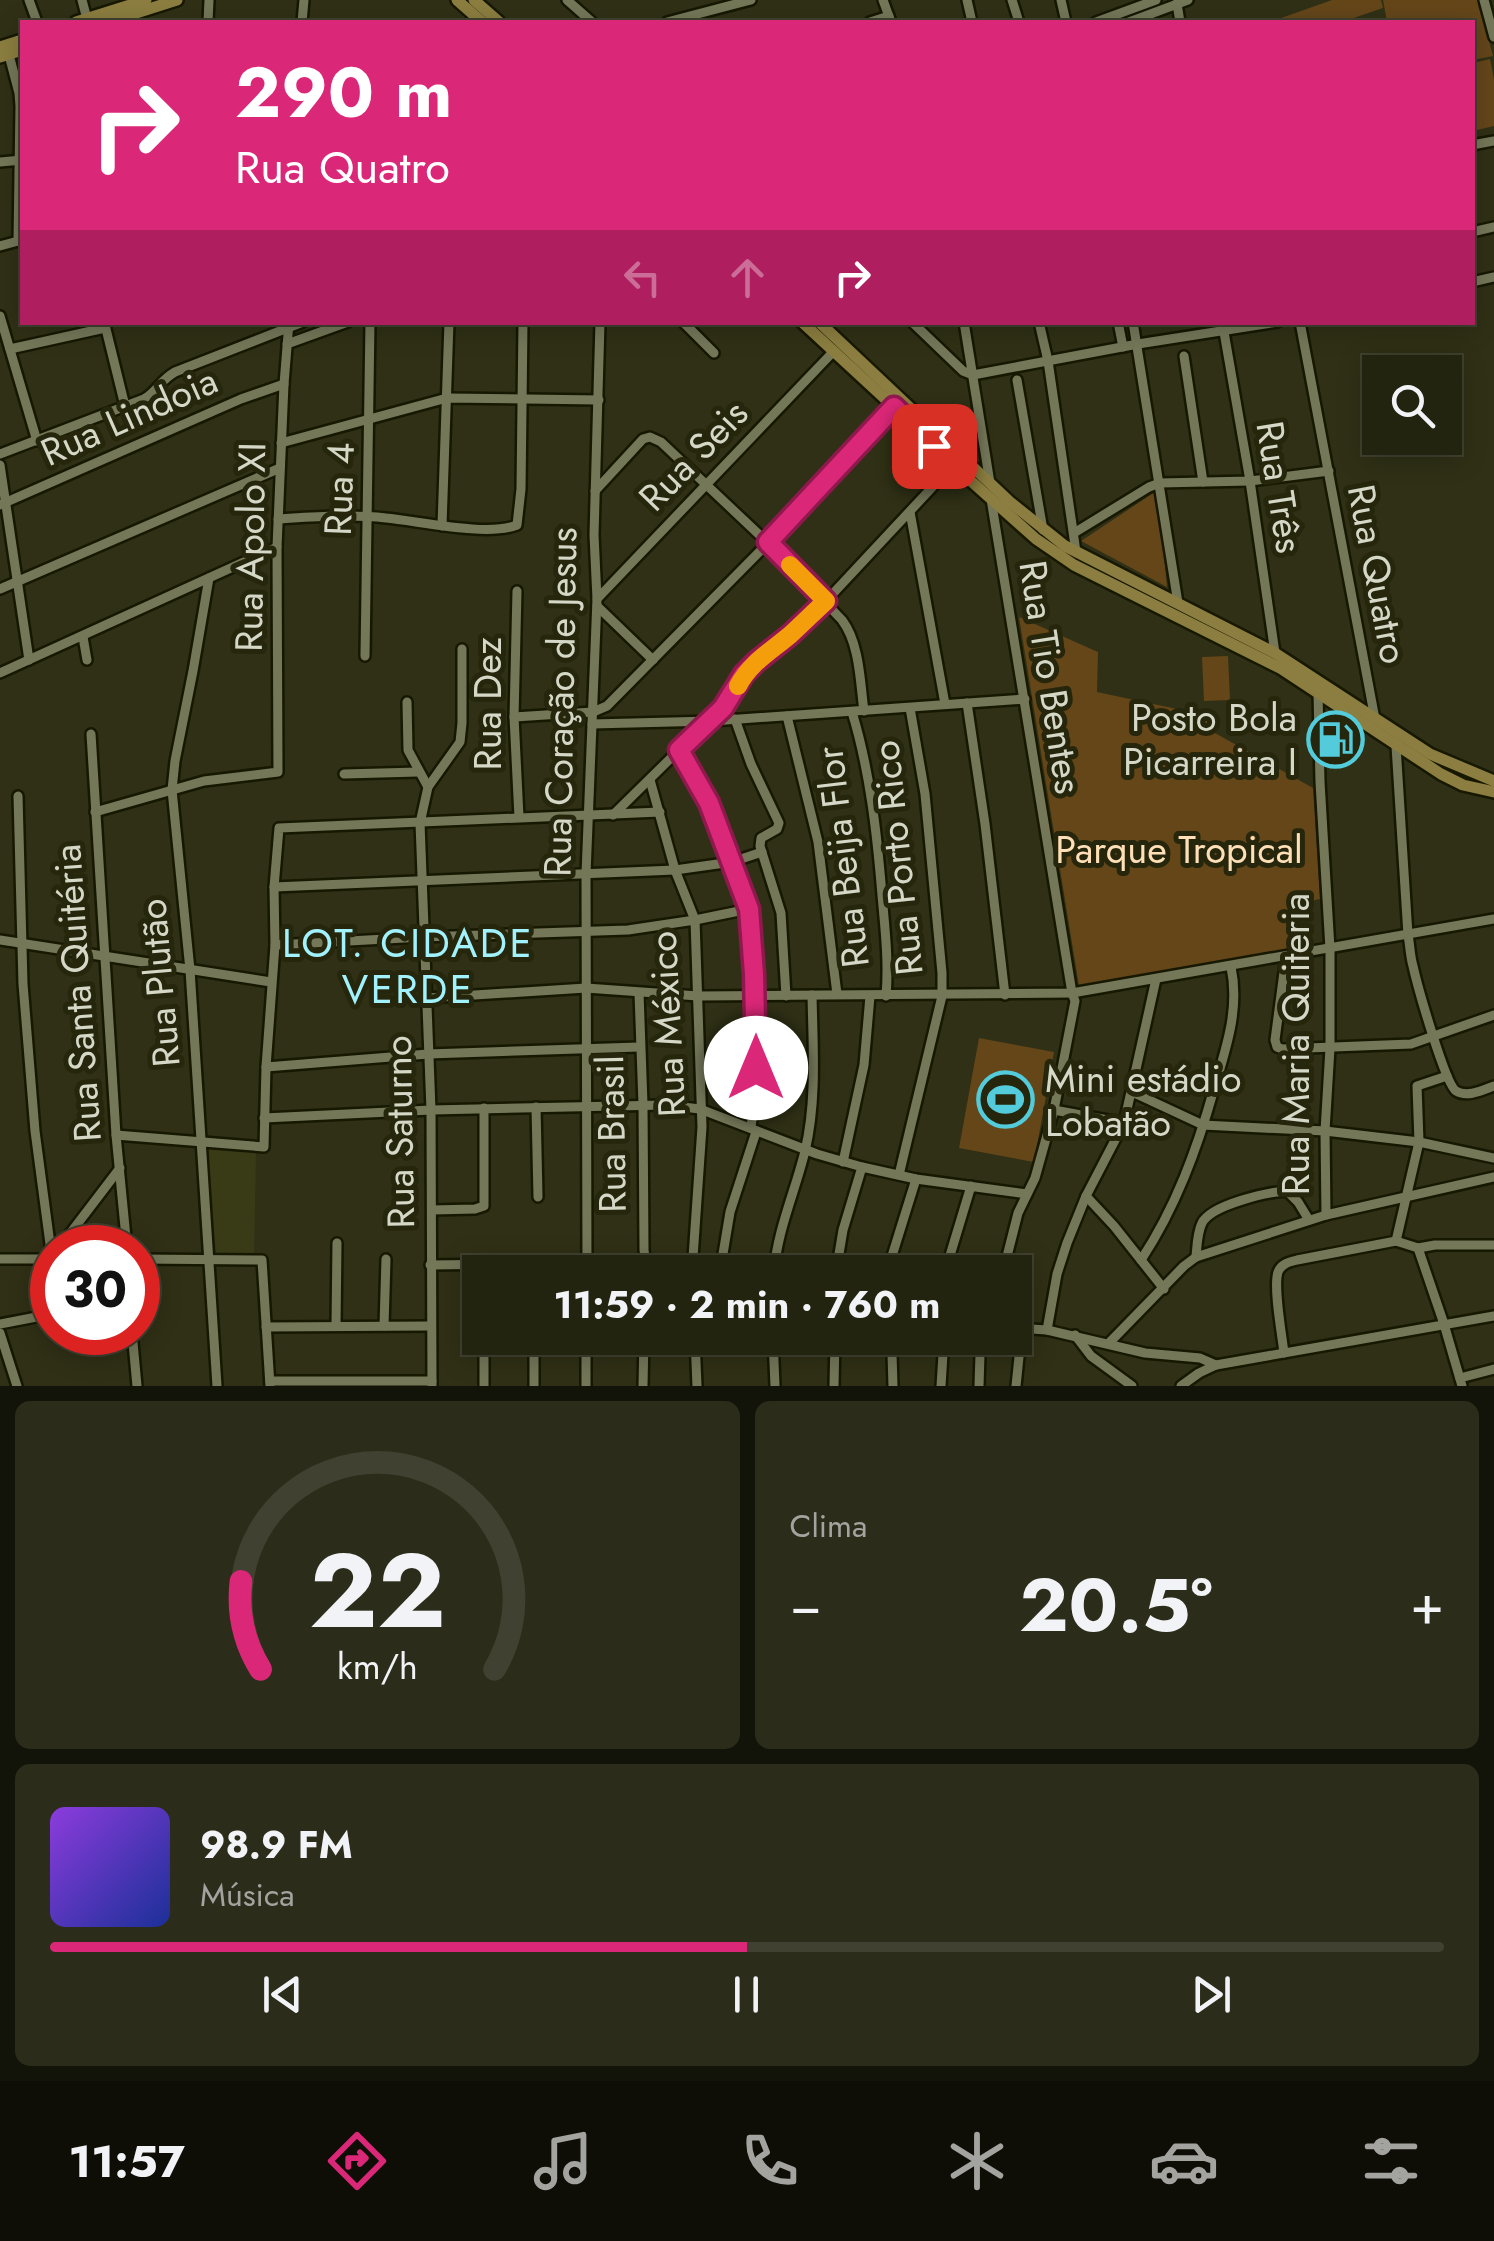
<!DOCTYPE html>
<html lang="pt">
<head>
<meta charset="utf-8">
<style>
	:root { --surface:#232410; --page:#2b2c19; --text:#f1f3f6; --muted:#a3a49f; --line:#404130; --accent:#db2777 }
	body { margin:0; font-family:Jost,sans-serif; background:var(--page); color:var(--text); height:100vh; display:flex; flex-direction:column; font-size:38px; white-space:nowrap }
	* { box-sizing:border-box; margin:0 }
	p { font-size:32px; color:var(--muted) }
	.icon { flex:none; width:55px; height:55px; fill:none; stroke:currentColor; stroke-width:2; stroke-linecap:round; stroke-linejoin:round }
	.map { position:relative; height:1386px; overflow:hidden }
	.sheet { display:flex; flex-direction:column; gap:15px; padding:15px; background:#131409; flex:1 }
	.sheet>* { flex:none }
	.hud { position:absolute; left:20px; top:20px; width:1455px; height:305px; border-radius:0px; box-shadow:0 5px 25px #0003,0 0 0 2px var(--line); background:#db2777; color:#fff; overflow:hidden }
	.controls { position:absolute; left:1362px; top:355px; display:grid; gap:20px }
	.controls a { display:grid; place-items:center; width:100px; height:100px; border-radius:0px; background:var(--surface); box-shadow:0 5px 25px #0003,0 0 0 2px var(--line); font-size:50px }
	.speed { position:absolute; left:30px; top:1225px; display:flex; gap:20px; font-size:50px; font-weight:700; text-align:center }
	.speed>* { display:grid; place-content:center; width:130px; height:130px; border-radius:50%; background:var(--surface); box-shadow:0 5px 25px #0003,0 0 0 2px var(--line); line-height:1 }
	.speed .limit { border:15px solid #d22; background:#fff; color:#111 }
	.pin { position:absolute; display:grid; place-items:center; width:85px; height:85px; color:#fff; margin:-42px; border-radius:20px; box-shadow:0 5px 15px #0006 }
	.me { position:absolute; width:110px; margin:-55px; rotate:0deg; stroke-linejoin:round; filter:drop-shadow(0 0 8px #0008) }
	.turn { display:flex; align-items:center; gap:35px; height:210px; padding:0 50px; font-size:45px }
	.turn .icon { width:130px; height:130px; stroke-width:2.5 }
	.turn b { display:block; font-size:70px; line-height:85px }
	.lanes { display:flex; align-items:center; height:95px; padding:0 50px; background:#0003; justify-content:center; gap:50px; direction:ltr }
	.lanes .off { opacity:.35 }
	.big { font-size:75px; font-weight:700; line-height:1.1 }
	.sheet .tile { flex:1; display:flex; flex-direction:column; justify-content:center; gap:15px; min-width:0; padding:0 35px; border-radius:15px; background:var(--page) }
	.sheet .dial { align-items:center; gap:0 }
	.dial svg { height:260px; overflow:visible; fill:none; stroke:var(--line); stroke-width:7; stroke-linecap:round; text-anchor:middle }
	.dial text { fill:var(--text); stroke:none }
	.song { display:flex; align-items:center; gap:30px }
	.cover { width:120px; height:120px; border-radius:15px; background:linear-gradient(135deg,hsl(270 70% 55%),hsl(230 70% 35%)) }
	.played { height:10px; border-radius:5px; background:linear-gradient(90deg,var(--accent) 50%,var(--line) 50%) }
	.keys { display:flex; justify-content:space-around; direction:ltr }
	.heat { display:flex; justify-content:space-between; align-items:center; font-size:55px; direction:ltr }
	.sheet .tiles { flex:1; display:grid; gap:15px; grid-template-columns:1fr 1fr }
	.tile:last-child { grid-column:span 2 }
	.trip { position:absolute; left:462px; top:1255px; width:570px; height:100px; border-radius:0px; background:var(--surface); box-shadow:0 5px 25px #0003,0 0 0 2px var(--line); font-weight:700; line-height:100px; text-align:center }
	.tab-bar { display:flex; height:160px; justify-content:space-around; align-items:center; background:#0e0e06; color:var(--muted) }
	.tab-bar .icon { width:70px; height:70px }
	.tab-bar .current { color:var(--accent) }
	.tab-bar b { font-size:45px; color:var(--text) }
	.map>svg:first-child { display:block }
	.built { fill:#393b17 }
	.green { fill:#644619 }
	.lines { fill:none; stroke-linecap:round; stroke-linejoin:round }
	.minor-casing { stroke:#171800; stroke-width:14 }
	.major-casing { stroke:#171800; stroke-width:16 }
	.minor { stroke:#757759; stroke-width:9 }
	.major { stroke:#8c7e40; stroke-width:11 }
	.route-casing { stroke:#8e194d; stroke-width:25 }
	.route { stroke:#db2777; stroke-width:18 }
	.slow { stroke:#f59e0b; stroke-width:18 }
	.labels { text-anchor:middle; dominant-baseline:central; stroke-width:10; stroke-linejoin:round; paint-order:stroke }
	.street-label { font-size:38px; fill:#d5d7c7; stroke:#25260b }
	.poi-label { font-size:38px; fill:#d5d7c7; stroke:#25260b; text-anchor:end }
	.park-label { font-size:38px; fill:#fedfb7; stroke:#25260b }
	.neighbourhood-label { font-size:40px; letter-spacing:2.5px; fill:#a2f2fe; stroke:#25260b }
</style>
</head>
<body>
<div class="map">
<svg width="1494" height="1386" viewBox="0 0 1494 1386">
	<rect width="100%" height="100%" fill="#2f3015"/>
	<polygon class="built" points="207,1148 256,1153 254,1256 216,1255"/>
	<g class="green">
		<polygon points="1332,0 1381,0 1383,8 1342,22 1270,22"/>
		<polygon points="1383,0 1478,0 1493,56 1473,60 1472,22 1387,22"/>
		<polygon points="1490,59 1494,79 1494,126 1473,131 1473,63"/>
		<polygon points="1158,490 1167,587 1081,541"/>
		<polygon points="1019,617 1098,652 1097,692 1177,709 1194,710 1208,717 1215,733 1313,788 1320,899 1295,904 1291,951 1079,986"/>
		<polygon points="1228,656 1230,700 1204,701 1202,657"/>
		<polygon points="979,1038 1054,1052 1034,1162 959,1148"/>
	</g>
	<g class="lines">
		<defs>
			<g id="minor">
				<polyline points="29,0 37,22"/>
				<polyline points="82,0 87,19"/>
				<polyline points="567,0 592,22"/>
				<polyline points="883,0 891,22"/>
				<polyline points="967,0 972,22"/>
				<polyline points="1012,0 1019,22"/>
				<polyline points="1061,0 1066,22"/>
				<polyline points="1484,0 1494,37"/>
				<polyline points="1178,1 1177,4 1180,22"/>
				<polyline points="208,22 209,0"/>
				<polyline points="302,22 304,0"/>
				<polyline points="667,22 751,0"/>
				<polyline points="870,22 889,16"/>
				<polyline points="1096,22 1156,0"/>
				<polyline points="1129,22 1188,0"/>
				<polyline points="9,55 19,93 20,106 18,241"/>
				<polyline points="1472,145 1494,141"/>
				<polyline points="0,162 22,160"/>
				<polyline points="1472,232 1494,227"/>
				<polyline points="0,246 22,240"/>
				<polyline points="1472,282 1494,277"/>
				<polyline points="0,316 37,441"/>
				<polyline points="683,322 714,353"/>
				<polyline points="912,322 963,371 973,375 1138,344 1278,322"/>
				<polyline points="964,322 990,483"/>
				<polyline points="1039,322 1048,361 1076,552"/>
				<polyline points="1118,322 1123,347"/>
				<polyline points="1133,322 1178,603"/>
				<polyline points="1300,322 1375,719"/>
				<polyline points="105,325 125,406"/>
				<polyline points="1224,332 1250,481 1275,653"/>
				<polyline points="287,344 348,322"/>
				<polyline points="10,349 105,328"/>
				<polyline points="1184,356 1203,482"/>
				<polyline points="1017,380 1043,530"/>
				<polyline points="281,443 447,398 599,400"/>
				<path d="M0,454L144,399C158,391 159,381 175,372L303,322"/>
				<polyline points="0,465 29,660"/>
				<path d="M595,491L643,439L650,437L661,442L768,543L842,620C860,644 860,682 864,711"/>
				<polyline points="991,499 1072,993 1075,1001 1054,1110 1035,1178 1018,1213 1003,1272"/>
				<polyline points="0,505 241,399 284,384"/>
				<polyline points="910,512 945,704"/>
				<path d="M278,519C313,517 351,514 386,518C419,521 488,537 517,525L521,489L523,322"/>
				<polyline points="442,526 449,322"/>
				<polyline points="1074,533 1149,487 1160,483 1250,481 1329,471"/>
				<polyline points="209,578 193,671 175,761 172,790 190,970 217,1386"/>
				<polyline points="0,589 280,468"/>
				<polyline points="517,591 514,717 519,817"/>
				<polyline points="597,599 833,352"/>
				<polyline points="597,606 653,660"/>
				<polyline points="83,637 87,660"/>
				<polyline points="365,656 370,322"/>
				<polyline points="0,673 277,547"/>
				<polyline points="1318,692 1320,782 1330,949 1330,1048 1325,1131 1326,1215"/>
				<polyline points="407,702 408,750 428,787"/>
				<polyline points="967,703 985,824 1005,995"/>
				<path d="M852,712C870,771 877,834 882,895C885,929 889,962 886,996"/>
				<polyline points="787,716 818,842 837,994"/>
				<polyline points="514,717 593,712 607,706 768,543 896,405"/>
				<polyline points="735,719 751,764 779,823 777,829 761,838 760,846 781,913 786,996"/>
				<polyline points="592,724 712,721 1025,699"/>
				<polyline points="91,734 116,1135 127,1248"/>
				<path d="M1396,746L1408,935C1410,945 1410,956 1413,966C1417,984 1445,1084 1456,1091C1467,1098 1483,1090 1494,1086"/>
				<polyline points="679,750 709,803 749,909 757,1032 755,1097 751,1127"/>
				<polyline points="344,774 418,772"/>
				<polyline points="650,780 675,870 695,920 702,1127 692,1272"/>
				<polyline points="18,796 23,984 35,1131 52,1259"/>
				<polyline points="95,812 204,781 278,772 277,547 284,384 289,322"/>
				<polyline points="613,815 679,750 712,721 736,691 744,675 756,662 826,601 953,465"/>
				<polyline points="274,887 675,870 732,862 762,852"/>
				<polyline points="0,940 271,982"/>
				<polyline points="275,945 423,937 628,930 695,920 749,909"/>
				<polyline points="1286,957 1275,1040 1277,1047 1282,1049 1411,1044 1494,1015"/>
				<polyline points="639,993 643,1104 644,1250 647,1272"/>
				<polyline points="427,998 586,988 698,996 1072,993 1494,919"/>
				<polyline points="266,1067 428,1054 639,1047"/>
				<polyline points="1132,1092 1203,1125 1325,1131 1419,1142 1494,1158"/>
				<polyline points="536,1107 538,1197"/>
				<polyline points="1054,1110 1124,1123"/>
				<polyline points="264,1118 431,1110 666,1105 700,1109 817,1154 862,1167 916,1179 1027,1194"/>
				<polyline points="116,1135 264,1147 266,1067 275,945 274,887 279,828 660,812"/>
				<polyline points="843,1162 864,1065 870,996"/>
				<polyline points="899,1175 942,996 942,973 925,794 910,708"/>
				<polyline points="1086,1196 1114,1226 1164,1289"/>
				<polyline points="432,1210 475,1209 484,1206 484,1108"/>
				<polyline points="1396,1241 1419,1142 1417,1086 1447,1076"/>
				<polyline points="59,1248 120,1168"/>
				<polyline points="1418,1248 1444,1324 1462,1386"/>
				<path d="M1196,1257C1197,1247 1197,1233 1202,1223C1211,1205 1267,1192 1287,1191L1298,1202L1309,1220"/>
				<polyline points="0,1259 52,1259"/>
				<polyline points="138,1259 262,1260 270,1386"/>
				<path d="M1141,1260C1176,1207 1197,1149 1214,1089C1226,1048 1240,1009 1231,967"/>
				<polyline points="430,1265 587,1263"/>
				<polyline points="587,1272 586,874 597,599 594,535 600,322"/>
				<polyline points="720,1272 730,1212 756,1132"/>
				<path d="M774,1272C777,1231 795,1192 805,1151C817,1101 813,1047 812,995"/>
				<polyline points="836,1272 843,1230 862,1167"/>
				<polyline points="887,1272 916,1179"/>
				<polyline points="945,1272 971,1186"/>
				<polyline points="0,1324 52,1314"/>
				<polyline points="336,1325 337,1243"/>
				<polyline points="384,1326 386,1259"/>
				<polyline points="266,1327 430,1326"/>
				<polyline points="1015,1328 1047,1330 1145,1353 1200,1358 1216,1365"/>
				<polyline points="1047,1330 1057,1274 1067,1243 1086,1196 1124,1123 1156,979"/>
				<polyline points="132,1332 137,1386"/>
				<polyline points="0,1333 17,1386"/>
				<polyline points="1075,1335 1091,1356 1132,1386"/>
				<polyline points="695,1338 697,1386"/>
				<polyline points="773,1338 775,1386"/>
				<polyline points="1109,1343 1184,1266 1196,1257 1326,1215 1494,1177"/>
				<path d="M1284,1353C1282,1335 1273,1287 1278,1272C1281,1264 1289,1262 1297,1260L1396,1241L1418,1248L1435,1245H1494"/>
				<polyline points="892,1354 893,1386"/>
				<polyline points="1460,1378 1494,1369"/>
				<polyline points="270,1381 432,1381"/>
				<polyline points="432,1386 431,1110 420,823 428,787 460,742 462,723 462,649"/>
				<polyline points="484,1386 484,1338"/>
				<polyline points="534,1386 534,1338"/>
				<polyline points="586,1386 586,1338"/>
				<polyline points="643,1386 644,1338"/>
				<polyline points="834,1386 835,1338"/>
				<polyline points="941,1386 943,1354"/>
				<polyline points="979,1386 980,1354"/>
				<polyline points="1016,1386 1022,1328"/>
				<polyline points="1181,1386 1199,1373 1216,1365 1494,1316"/>
			</g>
			<g id="major">
				<polyline points="457,0 482,22"/>
				<polyline points="474,0 499,22"/>
				<polyline points="76,22 146,0"/>
				<polyline points="108,22 177,0"/>
				<polyline points="0,47 22,40"/>
				<polyline points="0,57 22,50"/>
				<polyline points="802,322 894,407 953,465 1036,539 1074,565 1280,668 1441,774 1463,785 1494,792"/>
				<polyline points="819,322 1010,502 1065,546 1275,653 1430,754 1494,781"/>
			</g>
		</defs>
		<use href="#minor" class="minor-casing"/>
		<use href="#major" class="major-casing"/>
		<use href="#minor" class="minor"/>
		<use href="#major" class="major"/>
	</g>
	<g class="lines">
		<defs>
			<polyline id="route" points="756,1068 754,974 749,909 709,803 679,750 723,708 744,674 756,662 790,635 826,601 768,542 894,407 934,446"/>
		</defs>
		<use href="#route" class="route-casing"/>
		<use href="#route" class="route"/>
		<path class="slow" d="M738,686C750,663 771,651 790,635C802,624 814,612 826,601L790,565"/>
	</g>
	<defs>
		<symbol id="fuel-ring" viewBox="-11 -11 22 22"><circle r="9.5" fill="#25260b" stroke="#53cbda" stroke-width="1.5"/><path d="M-5.5-6h7V0h2V4h1.3V-2.5L3-4.5l.8-.8L6-3V5H2.5V1h-1V6h-7ZM-4.2-4.7v3.2H.2V-4.7Z" fill="#53cbda"/></symbol>
		<symbol id="stadium-ring" viewBox="-11 -11 22 22"><circle r="9.5" fill="#25260b" stroke="#53cbda" stroke-width="1.5"/><path d="M0-5a6.5 5 0 1 0 0 10a6.5 5 0 1 0 0-10ZM-3.5-1.8h7v3.6h-7Z" fill="#53cbda"/></symbol>
	</defs>
	<g fill-rule="evenodd">
		<use href="#fuel-ring" x="1304" y="708" width="63" height="63"/>
		<use href="#stadium-ring" x="974" y="1068" width="63" height="63"/>
	</g>
	<g class="labels">
		<g class="street-label">
			<text transform="translate(129 416) rotate(-24)">Rua Lindoia</text>
			<text transform="translate(693 455) rotate(-46)">Rua Seis</text>
			<text transform="translate(1280 487) rotate(81)">Rua Três</text>
			<text transform="translate(339 489) rotate(-88)">Rua 4</text>
			<text transform="translate(250 547) rotate(-89)">Rua Apolo XI</text>
			<text transform="translate(1378 574) rotate(79)">Rua Quatro</text>
			<text transform="translate(1051 677) rotate(81)">Rua Tio Bentes</text>
			<text transform="translate(560 702) rotate(-89)">Rua Coração de Jesus</text>
			<text transform="translate(487 704) rotate(-90)">Rua Dez</text>
			<text transform="translate(842 857) rotate(-97)">Rua Beija Flor</text>
			<text transform="translate(897 858) rotate(-96)">Rua Porto Rico</text>
			<text transform="translate(159 983) rotate(-95)">Rua Plutão</text>
			<text transform="translate(77 993) rotate(-94)">Rua Santa Quitéria</text>
			<text transform="translate(667 1024) rotate(-93)">Rua México</text>
			<text transform="translate(1295 1044) rotate(-90)">Rua Maria Quiteria</text>
			<text transform="translate(399 1132) rotate(-91)">Rua Saturno</text>
			<text transform="translate(611 1134) rotate(-91)">Rua Brasil</text>
		</g>
		<g class="poi-label">
			<text x="1297" y="717">Posto Bola<tspan x="1297" dy="44">Picarreira I</tspan></text>
			<text x="1045" y="1078" text-anchor="start">Mini estádio<tspan x="1045" dy="44">Lobatão</tspan></text>
		</g>
		<g class="park-label">
			<text x="1179" y="849">Parque Tropical</text>
		</g>
		<g class="neighbourhood-label">
			<text x="408" y="943">LOT. CIDADE<tspan x="408" dy="46">VERDE</tspan></text>
		</g>
	</g>
</svg>
<div class="controls">
<a><svg class="icon" aria-label="search" viewBox="0 0 24 24"><circle cx="10" cy="10" r="6"/><path d="M15 15l6 6"/></svg></a>
</div>
<div class="speed"><div class="limit">30</div></div>
<div class="pin" style="left:934px;top:446px;background:#d93025"><svg class="icon" aria-label="arrive" viewBox="0 0 24 24"><path d="M6 21V4h12l-3 4 3 4H6"/></svg></div>
<svg class="me" style="left:756px;top:1068px" viewBox="-20 -20 40 40"><circle r="19" fill="#fff"/><path d="M0-13L10 11 0 6-10 11z" fill="#db2777"/></svg>
<div class="trip">11:59 · 2 min · 760 m</div>
<div class="hud">
<div class="turn"><svg class="icon" aria-label="right" viewBox="0 0 24 24"><path d="M7 20v-9h11M14 6l5 5-5 5"/></svg><div><b>290 m</b>Rua Quatro</div></div>
<div class="lanes"><svg class="icon off" aria-label="left" viewBox="0 0 24 24"><path d="M17 20v-9H6M10 6l-5 5 5 5"/></svg><svg class="icon off" aria-label="ahead" viewBox="0 0 24 24"><path d="M12 20V5M6 11l6-6 6 6"/></svg><svg class="icon" aria-label="right" viewBox="0 0 24 24"><path d="M7 20v-9h11M14 6l5 5-5 5"/></svg></div>
</div>
</div>
<section class="sheet">
<div class="tiles">
<div class="tile dial"><svg viewBox="0 0 100 80">
<path d="M14 69A42 42 0 1 1 86 69"/>
<path d="M14 69A42 42 0 0 1 8 42" stroke="#db2777"/>
<text x="50" y="56" font-size="32" font-weight="700">22</text>
<text x="50" y="72" font-size="11">km/h</text>
</svg></div>
<div class="tile"><p>Clima</p>
<div class="heat"><a>−</a><b class="big">20.5°</b><a>+</a></div>
</div>
<div class="tile">
<div class="song"><i class="cover"></i><div><b>98.9 FM</b><p>Música</p></div></div>
<div class="played"></div>
<div class="keys"><svg class="icon" aria-label="previous" viewBox="0 0 24 24"><path d="M18 5L8 12l10 7zM5 5v14"/></svg><svg class="icon" aria-label="pause" viewBox="0 0 24 24"><path d="M8 5v14M16 5v14"/></svg><svg class="icon" aria-label="next" viewBox="0 0 24 24"><path d="M6 5l10 7-10 7zM19 5v14"/></svg></div>
</div>
</div>
</section>
<nav class="tab-bar">
<b>11:57</b>
<svg class="icon current" aria-label="directions" viewBox="0 0 24 24"><path d="M12 3l9 9-9 9-9-9zM9 14v-3h6M13 9l2 2-2 2"/></svg>
<svg class="icon" aria-label="music" viewBox="0 0 24 24"><path d="M9 18V5l10-2v13"/><circle cx="6" cy="18" r="3"/><circle cx="16" cy="16" r="3"/></svg>
<svg class="icon" aria-label="phone" viewBox="0 0 24 24"><path d="M5 4h4l2 5-3 2q2 4 5 5l2-3 5 2v4C11 20 4 13 5 4z"/></svg>
<svg class="icon" aria-label="climate" viewBox="0 0 24 24"><path d="M12 3v18M4 7l16 10M4 17L20 7"/></svg>
<svg class="icon" aria-label="car" viewBox="0 0 24 24"><path d="M5 17H2v-5l4-1 3-4h7l3 4 3 1v5h-3M9 17h6M6 11h13"/><circle cx="7" cy="17" r="2"/><circle cx="17" cy="17" r="2"/></svg>
<svg class="icon" aria-label="filters" viewBox="0 0 24 24"><path d="M4 7h16M4 17h16"/><circle cx="9" cy="7" r="2"/><circle cx="15" cy="17" r="2"/></svg>
</nav>
</body>
</html>
